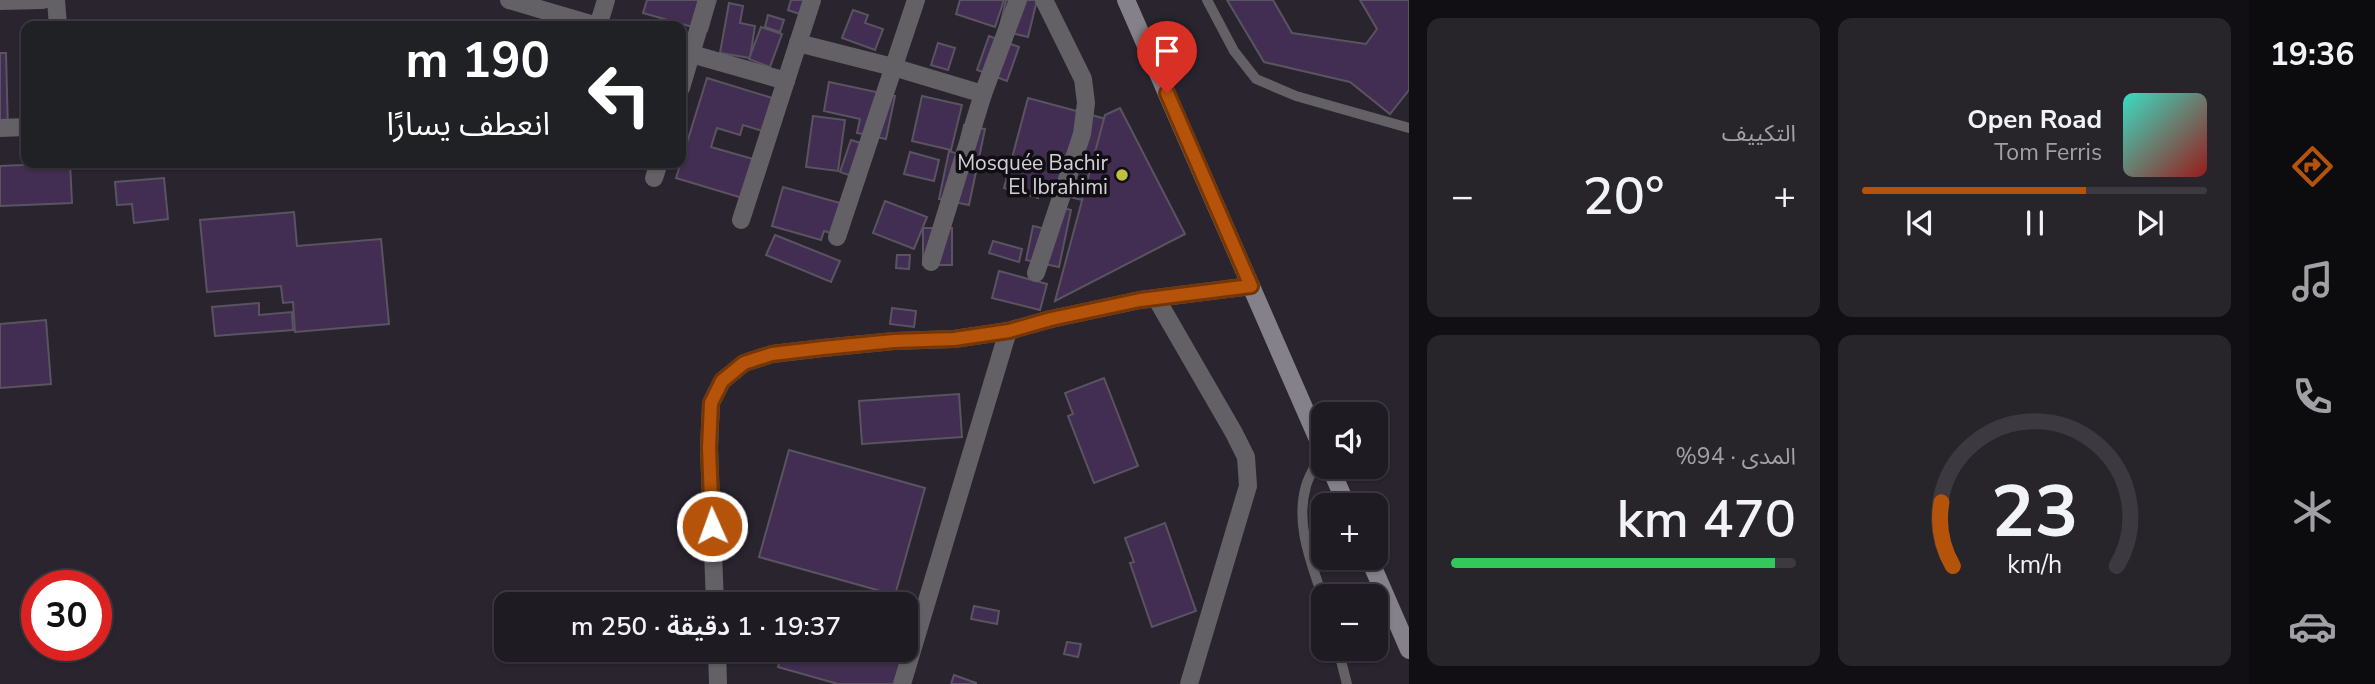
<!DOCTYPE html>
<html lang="ar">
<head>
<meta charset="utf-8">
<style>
	:root { --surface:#1f1b22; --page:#27242a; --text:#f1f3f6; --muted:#a1a1a5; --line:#3c3940; --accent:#b45309 }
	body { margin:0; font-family:"Nunito Sans","Noto Sans Arabic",sans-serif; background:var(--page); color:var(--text); direction:rtl; height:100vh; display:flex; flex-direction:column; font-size:26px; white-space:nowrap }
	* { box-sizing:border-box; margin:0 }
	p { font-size:23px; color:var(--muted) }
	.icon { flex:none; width:38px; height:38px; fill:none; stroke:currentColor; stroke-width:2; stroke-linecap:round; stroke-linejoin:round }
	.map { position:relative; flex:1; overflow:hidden; direction:ltr }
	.side { display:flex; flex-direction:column; gap:18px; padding:18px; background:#110f13; width:840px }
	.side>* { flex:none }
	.banner { position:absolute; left:21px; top:21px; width:665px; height:147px; border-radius:14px; box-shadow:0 2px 5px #0004,0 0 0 2px var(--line); direction:rtl; background:#202124; color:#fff; overflow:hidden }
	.controls { position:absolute; left:1311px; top:402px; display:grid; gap:14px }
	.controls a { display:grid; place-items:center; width:77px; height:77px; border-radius:14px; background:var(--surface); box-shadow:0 2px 5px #0004,0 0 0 2px var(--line); font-size:35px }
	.speed { position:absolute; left:21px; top:570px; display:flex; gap:14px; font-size:35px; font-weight:700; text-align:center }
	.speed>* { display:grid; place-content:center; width:91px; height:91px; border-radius:50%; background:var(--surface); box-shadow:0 2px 5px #0004,0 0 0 2px var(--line); line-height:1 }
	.speed .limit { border:10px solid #d22; background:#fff; color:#111 }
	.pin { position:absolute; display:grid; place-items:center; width:60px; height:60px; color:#fff; margin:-72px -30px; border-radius:50% 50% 50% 0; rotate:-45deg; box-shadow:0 0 7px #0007 }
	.pin .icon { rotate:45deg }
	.me { position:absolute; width:77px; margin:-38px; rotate:358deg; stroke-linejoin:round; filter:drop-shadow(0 0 5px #0008) }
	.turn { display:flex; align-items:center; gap:24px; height:147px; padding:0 21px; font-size:32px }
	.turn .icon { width:91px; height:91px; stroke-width:2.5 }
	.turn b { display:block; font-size:49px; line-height:60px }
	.big { font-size:52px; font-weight:600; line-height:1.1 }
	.side .widget { flex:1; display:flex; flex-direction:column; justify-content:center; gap:10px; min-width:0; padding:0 24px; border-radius:14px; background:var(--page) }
	.side .dial { align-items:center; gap:0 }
	.dial svg { height:182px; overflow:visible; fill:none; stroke:var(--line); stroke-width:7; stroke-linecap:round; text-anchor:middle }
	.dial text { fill:var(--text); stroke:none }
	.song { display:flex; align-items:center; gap:21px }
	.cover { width:84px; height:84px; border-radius:10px; background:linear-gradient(135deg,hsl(170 70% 55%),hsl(0 70% 35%)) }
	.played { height:7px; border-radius:4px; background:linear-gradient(90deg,var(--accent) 65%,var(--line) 65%) }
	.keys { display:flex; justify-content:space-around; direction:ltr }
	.heat { display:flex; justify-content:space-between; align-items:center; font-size:38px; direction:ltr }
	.charge { height:10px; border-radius:5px; background:linear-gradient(90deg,#34c759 94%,var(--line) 0) }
	.side .tiles { flex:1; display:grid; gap:18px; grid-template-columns:repeat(2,1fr) }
	.trip { position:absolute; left:494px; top:592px; width:424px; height:70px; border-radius:14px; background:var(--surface); box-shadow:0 2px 5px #0004,0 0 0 2px var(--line); font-weight:600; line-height:70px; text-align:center; direction:rtl }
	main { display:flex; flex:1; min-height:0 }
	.tab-bar { display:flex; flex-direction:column; width:126px; justify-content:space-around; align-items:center; background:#0c0b0e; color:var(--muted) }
	.tab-bar .icon { width:49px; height:49px }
	.tab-bar .current { color:var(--accent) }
	.tab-bar b { font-size:32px; color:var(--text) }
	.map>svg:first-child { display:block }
	.building { fill:#412e52; stroke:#595460; stroke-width:2 }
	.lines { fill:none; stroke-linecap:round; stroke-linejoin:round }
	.service { stroke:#636166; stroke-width:10 }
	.minor { stroke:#636166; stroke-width:18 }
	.secondary { stroke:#85818a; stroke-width:18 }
	.route-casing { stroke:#753606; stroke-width:18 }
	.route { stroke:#b45309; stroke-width:12 }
	.poi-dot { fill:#c1be40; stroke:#110e13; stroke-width:2.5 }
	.labels { text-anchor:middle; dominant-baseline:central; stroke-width:7; stroke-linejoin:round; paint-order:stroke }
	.poi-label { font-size:21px; fill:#d3d0d7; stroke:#110e13; text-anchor:end }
</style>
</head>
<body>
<main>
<nav class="tab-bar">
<b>19:36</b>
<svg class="icon current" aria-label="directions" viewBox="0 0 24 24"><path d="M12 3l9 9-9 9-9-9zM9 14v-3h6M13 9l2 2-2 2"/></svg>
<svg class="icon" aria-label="music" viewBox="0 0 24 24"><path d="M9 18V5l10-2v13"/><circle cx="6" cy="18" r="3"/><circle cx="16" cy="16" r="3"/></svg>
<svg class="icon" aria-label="phone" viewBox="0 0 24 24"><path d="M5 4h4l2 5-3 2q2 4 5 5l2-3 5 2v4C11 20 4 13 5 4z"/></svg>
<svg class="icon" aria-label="climate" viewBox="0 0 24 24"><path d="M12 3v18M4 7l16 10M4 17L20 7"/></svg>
<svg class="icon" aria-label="car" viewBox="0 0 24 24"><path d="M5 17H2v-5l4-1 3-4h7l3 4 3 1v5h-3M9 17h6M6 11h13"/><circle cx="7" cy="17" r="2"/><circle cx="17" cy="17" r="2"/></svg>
</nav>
<section class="side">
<div class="tiles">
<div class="widget">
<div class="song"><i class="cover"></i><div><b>Open Road</b><p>Tom Ferris</p></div></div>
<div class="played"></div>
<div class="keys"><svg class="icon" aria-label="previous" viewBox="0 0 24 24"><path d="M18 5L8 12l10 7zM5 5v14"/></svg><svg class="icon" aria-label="pause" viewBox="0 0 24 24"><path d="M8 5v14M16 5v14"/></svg><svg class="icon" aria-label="next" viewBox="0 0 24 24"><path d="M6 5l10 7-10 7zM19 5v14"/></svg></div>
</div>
<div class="widget"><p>التكييف</p>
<div class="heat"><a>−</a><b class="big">20°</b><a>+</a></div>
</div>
<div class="widget dial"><svg viewBox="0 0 100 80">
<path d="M14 69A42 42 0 1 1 86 69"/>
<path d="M14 69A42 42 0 0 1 9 41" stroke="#b45309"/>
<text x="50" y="56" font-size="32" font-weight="700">23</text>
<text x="50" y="72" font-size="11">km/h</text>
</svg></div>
<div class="widget"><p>المدى · 94%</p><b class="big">470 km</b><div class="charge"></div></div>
</div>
</section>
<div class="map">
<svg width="1409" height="684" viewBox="0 0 1409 684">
	<rect width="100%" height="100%" fill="#29242e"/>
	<g class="building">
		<polygon points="647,0 716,0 707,31 643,13"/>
		<polygon points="791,0 820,0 814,19 788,10"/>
		<polygon points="960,0 1004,0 995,27 956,14"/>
		<polygon points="1006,0 1037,0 1028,37 999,30"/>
		<polygon points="1227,0 1273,0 1292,33 1366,44 1377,29 1360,0 1409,0 1409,90 1390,114 1350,82 1264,62"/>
		<polygon points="729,3 743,6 740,23 755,26 750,58 720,53"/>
		<polygon points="853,10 868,15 865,23 883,29 875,50 842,38"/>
		<polygon points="768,15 784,20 780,32 765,27"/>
		<polygon points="761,27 782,34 770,67 749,59"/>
		<polygon points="989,36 1019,47 1007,81 977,70"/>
		<polygon points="938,43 955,48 948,70 931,65"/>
		<polygon points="0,53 6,53 8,132 0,133"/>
		<polygon points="707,78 782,101 772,134 743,125 740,135 717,128 711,147 760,161 749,200 676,178"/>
		<polygon points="829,82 895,96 886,139 857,133 860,119 824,111"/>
		<polygon points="922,96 962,105 951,150 912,141"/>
		<polygon points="1028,98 1110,120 1096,176 1089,174 1082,200 1040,189 1038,198 1004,188"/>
		<polygon points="1120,108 1185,234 1055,301 1105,115"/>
		<polygon points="813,116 845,120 838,171 806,167"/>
		<polygon points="964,125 985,129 969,205 939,199 949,151 958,154"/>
		<polygon points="851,140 874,147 863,180 840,172"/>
		<polygon points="910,152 939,160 934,181 904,174"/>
		<polygon points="70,163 72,203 0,206 0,166"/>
		<polygon points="164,178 168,219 134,223 132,204 117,205 115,182"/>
		<polygon points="783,187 854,207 845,237 824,231 821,240 772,226"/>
		<polygon points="885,201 927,217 914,249 873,233"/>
		<polygon points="1059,207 1071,210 1059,267 1026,260 1033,226 1054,231"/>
		<polygon points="294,212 297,246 381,239 389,324 295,332 293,302 283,303 281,286 207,292 200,220"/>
		<rect x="923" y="228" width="29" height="37"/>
		<polygon points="775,235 840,261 831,282 766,255"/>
		<polygon points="993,241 1022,249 1019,262 989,253"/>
		<polygon points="897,255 910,255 909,269 896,268"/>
		<polygon points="999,271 1047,284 1040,310 992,298"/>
		<polygon points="259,303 259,315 292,312 293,330 215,336 212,307"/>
		<polygon points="892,308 916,311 914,327 890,324"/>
		<polygon points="46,320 51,384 0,388 0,324"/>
		<polygon points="1104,378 1138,466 1094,483 1068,416 1073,414 1065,393"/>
		<polygon points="959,394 962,437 862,444 859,401"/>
		<polygon points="789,450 925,488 895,595 759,557"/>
		<polygon points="1165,523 1196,611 1152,627 1130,563 1134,562 1125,538"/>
		<polygon points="974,606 999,611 997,624 971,619"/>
		<polygon points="905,632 910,633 896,684 838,684 778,667 783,649 905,649"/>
		<polygon points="1067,642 1081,644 1078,657 1064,654"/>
		<polygon points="954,675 976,683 976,684 951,684"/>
	</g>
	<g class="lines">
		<g class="service">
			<polyline points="1207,0 1234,51 1256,79 1296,96 1409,128"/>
			<path d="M1323,452C1318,462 1309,474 1306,486C1295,524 1311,562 1323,598"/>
			<polyline points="1338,649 1347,684"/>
		</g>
		<g class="minor">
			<polyline points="56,0 58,26"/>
			<polyline points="509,0 597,26"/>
			<polyline points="0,1 43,0"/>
			<polyline points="598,26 606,0"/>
			<polyline points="798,43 893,67 983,94"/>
			<polyline points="681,51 786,81"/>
			<polyline points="681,88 707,0"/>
			<polyline points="0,128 26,127"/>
			<polyline points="654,178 659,163"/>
			<polyline points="741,220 812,0"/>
			<polyline points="837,237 916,0"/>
			<polyline points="931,262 983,94 1018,0"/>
			<polyline points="1036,273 1082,134 1086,103 1083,79 1044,0"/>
			<polyline points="1156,298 1234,433 1246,457 1248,486 1189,684"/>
			<polyline points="715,604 709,448 711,403 722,381 744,363 772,354 823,348 894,341 954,339 1008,331 1051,319 1140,300 1251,286"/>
			<polyline points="717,649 718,684"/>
			<polyline points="902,684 1008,331"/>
		</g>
		<g class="secondary">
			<polyline points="1126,0 1323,451"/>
			<polyline points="1330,467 1347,506"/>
			<polyline points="1369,558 1409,650"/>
		</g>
	</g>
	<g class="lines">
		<defs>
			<polyline id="route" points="712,526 709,448 711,403 722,381 744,363 772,354 823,348 894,341 954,339 1009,331 1051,319 1140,300 1251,286 1167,93"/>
		</defs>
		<use href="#route" class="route-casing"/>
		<use href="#route" class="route"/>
	</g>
	<circle class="poi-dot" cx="1122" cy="175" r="7"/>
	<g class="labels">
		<g class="poi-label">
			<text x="1108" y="163">Mosquée Bachir<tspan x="1108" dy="24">El Ibrahimi</tspan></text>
		</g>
	</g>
</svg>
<div class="controls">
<a><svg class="icon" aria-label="sound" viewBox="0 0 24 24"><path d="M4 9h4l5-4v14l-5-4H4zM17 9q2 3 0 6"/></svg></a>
<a>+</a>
<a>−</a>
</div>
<div class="speed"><div class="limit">30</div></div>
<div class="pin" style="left:1167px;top:93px;background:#d93025"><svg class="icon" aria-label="arrive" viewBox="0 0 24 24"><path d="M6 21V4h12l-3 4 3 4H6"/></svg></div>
<svg class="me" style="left:712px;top:526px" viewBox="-20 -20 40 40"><circle r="17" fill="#b45309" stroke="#fff" stroke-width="3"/><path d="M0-11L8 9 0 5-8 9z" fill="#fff"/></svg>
<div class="trip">19:37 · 1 دقيقة · 250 m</div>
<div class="banner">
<div class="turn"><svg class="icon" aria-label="left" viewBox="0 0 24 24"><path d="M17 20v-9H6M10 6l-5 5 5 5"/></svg><div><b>190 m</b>انعطف يسارًا</div></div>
</div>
</div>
</main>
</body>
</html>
